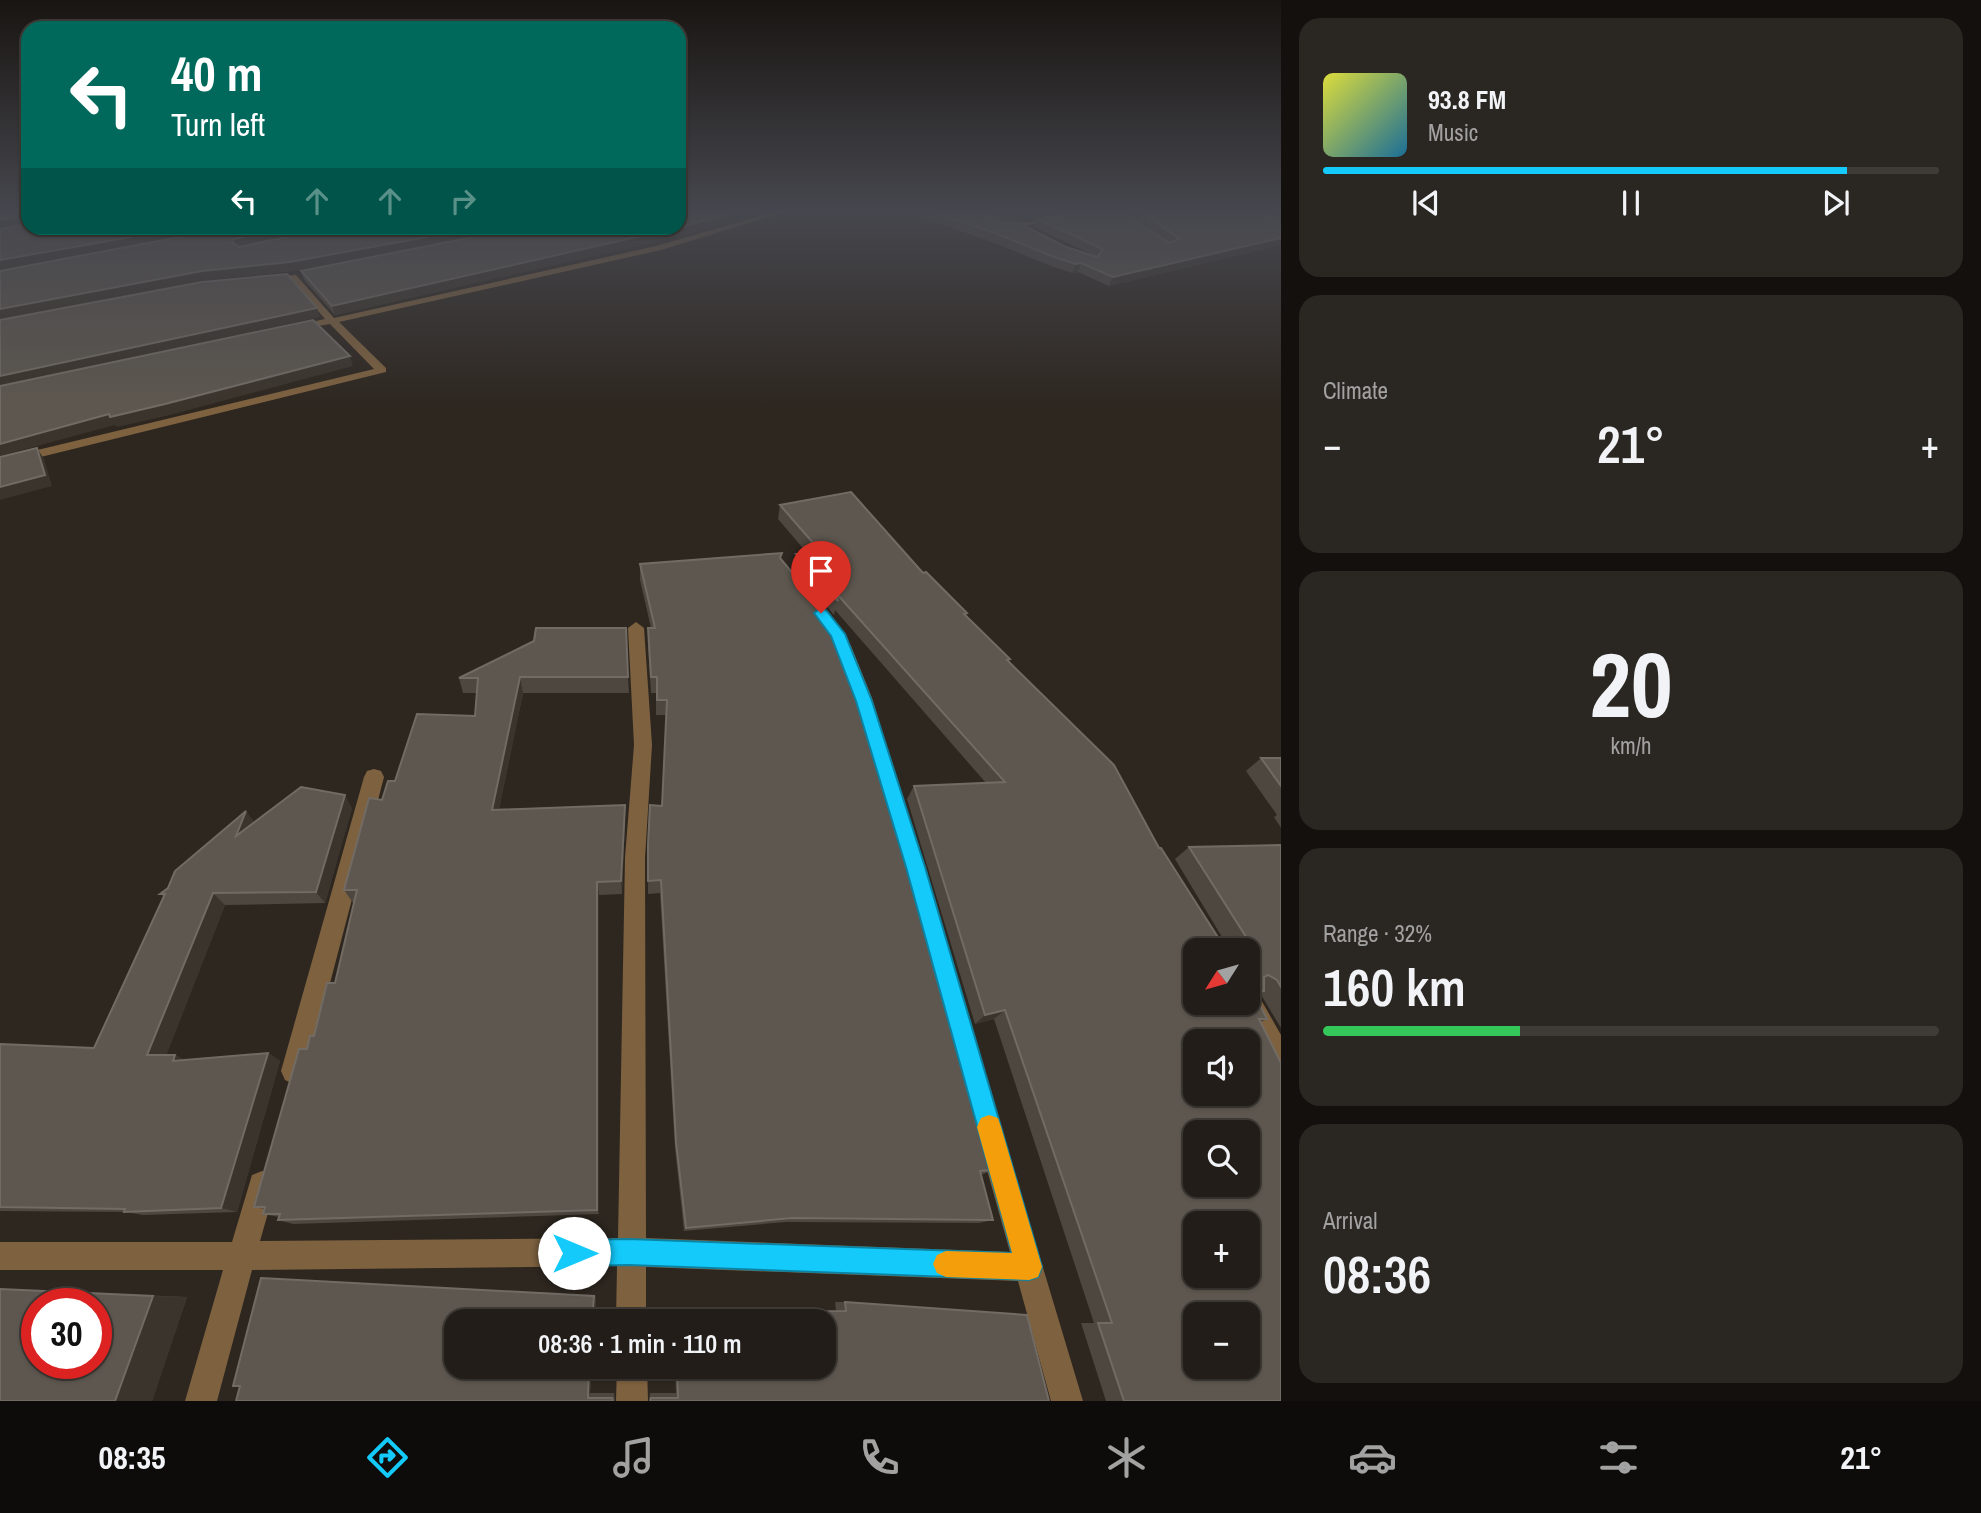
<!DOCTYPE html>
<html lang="en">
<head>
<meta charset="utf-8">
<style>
	:root { --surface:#221d18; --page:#2a2621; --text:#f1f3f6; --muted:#a2a2a2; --line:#3f3b37; --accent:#13cafb }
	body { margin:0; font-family:"Archivo Narrow",sans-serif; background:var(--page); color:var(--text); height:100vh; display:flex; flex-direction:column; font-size:26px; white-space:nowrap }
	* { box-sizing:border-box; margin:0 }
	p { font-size:23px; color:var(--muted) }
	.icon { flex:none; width:38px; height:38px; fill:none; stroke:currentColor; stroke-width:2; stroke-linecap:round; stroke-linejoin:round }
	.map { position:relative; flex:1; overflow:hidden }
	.panel { display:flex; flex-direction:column; gap:18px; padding:18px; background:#13100d; width:700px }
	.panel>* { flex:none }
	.banner { position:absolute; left:21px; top:21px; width:665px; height:214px; border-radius:21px; box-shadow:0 2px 5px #0004,0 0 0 2px var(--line); background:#00695c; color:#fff; overflow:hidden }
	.needle { width:46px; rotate:233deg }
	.controls { position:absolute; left:1183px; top:938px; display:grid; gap:14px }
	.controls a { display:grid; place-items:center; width:77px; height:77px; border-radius:14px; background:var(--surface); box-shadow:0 2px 5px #0004,0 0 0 2px var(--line); font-size:35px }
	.speed { position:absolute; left:21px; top:1288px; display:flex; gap:14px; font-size:35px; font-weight:700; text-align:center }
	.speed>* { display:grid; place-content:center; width:91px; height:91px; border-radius:50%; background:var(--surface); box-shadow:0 2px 5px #0004,0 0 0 2px var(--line); line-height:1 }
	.speed .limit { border:10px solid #d22; background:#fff; color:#111 }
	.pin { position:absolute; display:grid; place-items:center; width:60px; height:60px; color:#fff; margin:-72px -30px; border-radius:50% 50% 50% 0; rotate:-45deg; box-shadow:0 0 7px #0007 }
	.pin .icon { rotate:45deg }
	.me { position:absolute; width:77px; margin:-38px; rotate:90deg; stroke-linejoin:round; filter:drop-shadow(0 0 5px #0008) }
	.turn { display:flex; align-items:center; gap:24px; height:147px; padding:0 35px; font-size:32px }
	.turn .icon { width:91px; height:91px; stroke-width:2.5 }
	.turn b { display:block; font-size:49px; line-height:60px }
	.lanes { display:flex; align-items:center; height:66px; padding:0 35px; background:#0003; justify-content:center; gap:35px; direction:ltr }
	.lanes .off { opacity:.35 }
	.big { font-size:52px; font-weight:600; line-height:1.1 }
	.panel .tile { flex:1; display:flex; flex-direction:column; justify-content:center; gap:10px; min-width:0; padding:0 24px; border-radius:21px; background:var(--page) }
	.panel .dial { align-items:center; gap:0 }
	.dial b { font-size:91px; line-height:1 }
	.song { display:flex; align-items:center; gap:21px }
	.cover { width:84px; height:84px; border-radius:10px; background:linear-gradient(135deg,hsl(60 70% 55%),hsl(200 70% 35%)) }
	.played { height:7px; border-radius:4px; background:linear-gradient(90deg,var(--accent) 85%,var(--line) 85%) }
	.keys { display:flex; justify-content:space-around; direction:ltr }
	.heat { display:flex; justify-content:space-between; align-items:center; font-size:38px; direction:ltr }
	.charge { height:10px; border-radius:5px; background:linear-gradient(90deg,#34c759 32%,var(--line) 0) }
	.trip { position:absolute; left:444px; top:1309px; width:392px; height:70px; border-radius:21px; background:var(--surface); box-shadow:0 2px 5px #0004,0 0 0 2px var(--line); font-weight:600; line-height:70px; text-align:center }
	.dock { display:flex; height:112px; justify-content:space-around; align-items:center; background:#0e0c0a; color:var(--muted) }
	.dock .icon { width:49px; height:49px }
	.dock .on { color:var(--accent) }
	.dock b { font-size:32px; color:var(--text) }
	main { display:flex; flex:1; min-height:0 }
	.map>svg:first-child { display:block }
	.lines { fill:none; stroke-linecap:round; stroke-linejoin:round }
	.minor { fill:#7e6240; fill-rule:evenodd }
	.wall { fill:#4e473f }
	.shaded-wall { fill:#3b342c }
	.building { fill:#5d574f; stroke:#716b64; stroke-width:2; fill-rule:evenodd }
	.route { fill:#13cafb; stroke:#0c83a3; stroke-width:2 }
	.slow { fill:#f59e0b }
</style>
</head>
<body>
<main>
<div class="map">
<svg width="1281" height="1401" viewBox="0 0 1281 1401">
	<rect width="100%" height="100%" fill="#2e2720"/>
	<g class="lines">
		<g class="minor">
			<polygon points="784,209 795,209 661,250 339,322 386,368 386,372 0,467 0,459 374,369 330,324 289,331 289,327 325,319 291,280 269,282 265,279 266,277 296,275 334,318 656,246"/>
			<polygon points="952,209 962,209 1005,225 1057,218 1061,220 1004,229"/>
			<polygon points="1117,209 1133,209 1099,216 1095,214"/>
			<polygon points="822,610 828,611 851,646 872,698 1083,1401 1051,1401 1018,1281 646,1267 646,1321 616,1321 617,1266 252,1270 217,1401 185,1401 223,1270 0,1270 0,1242 232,1242 252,1175 262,1171 272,1175 276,1185 260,1241 618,1238 625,858 634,745 628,628 636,622 644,628 652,745 645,858 646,1238 1010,1252 855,698 834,646 814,615"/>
			<polygon points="374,769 381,771 384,777 307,1071 303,1080 294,1084 285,1080 281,1071 364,777 367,771"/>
			<polygon points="1248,987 1256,991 1281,1035 1281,1072 1272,1069 1238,1003 1248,1003"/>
			<polygon points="617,1367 647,1367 648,1401 616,1401"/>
		</g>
	</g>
	<g class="wall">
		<polygon points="0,209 28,209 28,228 679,228 679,209 775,209 685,235 335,315 304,280 301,271 436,244 293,271 206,280 0,319 123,248 0,270"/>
		<polygon points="897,209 1093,209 1005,222 981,213 1003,223 1097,257 1034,227 1037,219 1169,243 1129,213 1131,209 1281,209 1281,245 1109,286 1078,272 1072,273 1051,266 992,242"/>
		<polygon points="780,505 923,573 967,613 966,615 1010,659 1008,662 1159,848 1221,942 1225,942 1175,859 1189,847 1281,845 1281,1028 1260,993 1255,996 1267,1019 1261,1022 1281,1401 1106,1401 1081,1323 1094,1323 994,1019 975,1024 907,799 914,786 986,783 835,610 834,615 794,568 796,554 807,553 778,519"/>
		<polygon points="781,559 883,785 993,1170 981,1175 993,1220 979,1223 786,1222 684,1231 675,1148 660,893 648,894 648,845 662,806 666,715 656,715 656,693 651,693 648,644 648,628 651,628 640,580 640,564"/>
		<polygon points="628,677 629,693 523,693 499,809 625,805 625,819 622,894 599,895 599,1214 293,1224 278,1220 279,1217 263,1214 264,1209 254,1207 307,1049 314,1036 335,983 354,903 353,903 344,890 382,800 395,781 475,716 477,693 463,693 459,678"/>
		<polygon points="1261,758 1281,758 1281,828 1274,817 1277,815 1246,771"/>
		<polygon points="352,808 325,903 225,905 166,1055 175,1055 184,1060 268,1053 280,1061 237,1212 143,1215 126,1212 0,1211 0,1044 94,1048 164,897 160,894 255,822"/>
		<polygon points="261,1278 596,1296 595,1321 457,1321 457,1367 592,1367 590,1393 614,1393 615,1401 236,1401 240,1386 233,1386"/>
		<polygon points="0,1289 187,1297 152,1401 0,1401"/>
		<polygon points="835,1302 845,1302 1049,1401 649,1401 650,1393 676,1393 675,1367 824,1367 824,1321 674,1321 674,1312 836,1311"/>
	</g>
	<g class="shaded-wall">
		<polygon points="747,209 775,209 685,235 335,315 332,306"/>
		<polygon points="1042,209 1093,209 1005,222 1008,214"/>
		<polygon points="23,216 28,224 0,230 0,220"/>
		<polygon points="182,228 232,228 0,270 0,260"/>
		<polygon points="289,228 334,228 237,247 232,242 234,239"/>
		<polygon points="476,228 522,228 293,271 206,280 0,319 0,309 202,271"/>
		<polygon points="1281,238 1281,245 1109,286 1113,277"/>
		<polygon points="1081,263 1078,272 1072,273 1076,264"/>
		<polygon points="317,308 320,317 0,387 0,376"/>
		<polygon points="350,356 353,366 170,415 117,427 115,425 0,456 0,444 109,414"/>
		<polygon points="37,448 44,459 52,486 0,500 0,487"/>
		<polygon points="520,677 523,693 496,824 492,810"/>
		<polygon points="345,795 352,808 325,903 316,892"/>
		<polygon points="625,805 625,819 622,894 621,881"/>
		<polygon points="246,811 256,824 236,836"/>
		<polygon points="597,882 599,895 599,1214 597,1210"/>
		<polygon points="213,893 225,905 163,1064 147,1055"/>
		<polygon points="1005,1010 994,1019 975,1024 985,1015"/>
		<polygon points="268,1053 280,1061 237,1212 221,1208"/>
		<polygon points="175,1055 191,1063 173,1061"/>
		<polygon points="153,1296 187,1297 152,1401 115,1401"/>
		<polygon points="594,1296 596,1296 595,1321 592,1321"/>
		<polygon points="589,1367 592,1367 590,1393 588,1398"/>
	</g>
	<g class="building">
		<polygon points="0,209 28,209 28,217 23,216 0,220"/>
		<polygon points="679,209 747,209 685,226 332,306 301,271 519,228 679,228"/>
		<polygon points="923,209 971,209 1003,223 1017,222 1066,247 1097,257 1103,249 1037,219 1108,209 1119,209 1169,243 1180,239 1138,209 1255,209 1281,222 1281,238 1113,277 1081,263 1076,264 1054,257 995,233"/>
		<polygon points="994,209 1042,209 1008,214"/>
		<polygon points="1273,209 1281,209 1281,214"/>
		<polygon points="28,224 28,228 182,228 0,260 0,229"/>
		<polygon points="227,228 289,228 234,239 232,242 239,247 330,228 476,228 290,262 202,271 0,309 0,271"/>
		<polygon points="287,274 317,308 0,376 0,320 202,282"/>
		<polygon points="313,320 350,356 165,404 110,417 109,414 0,444 0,386"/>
		<polygon points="37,448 45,475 0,487 0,457"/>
		<path d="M851,492L923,573L926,572L967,613L964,614L1010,659L1007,660L1114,765L1159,848H1161L1221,942L1248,940L1189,847L1281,845V987L1277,980L1268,975L1264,977V991L1254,993L1267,1019H1259L1281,1063V1401H1124L1098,1323H1112L1005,1010L985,1015L914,786L1005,782L836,593L838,601L796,554L821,552L780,505ZM1195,950H1248V1003H1195ZM1195,1041H1248V1094H1195ZM1195,1132H1248V1185H1195ZM1195,1223H1248V1276H1195ZM1195,1314H1248V1367H1195Z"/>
		<polygon points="782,553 780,558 833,622 864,707 883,785 889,785 911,854 967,1051 993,1170 980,1171 993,1220 792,1218 686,1228 676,1142 661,880 648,881 648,845 650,805 662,806 667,700 657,700 657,677 651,677 648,628 655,628 640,564"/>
		<polygon points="536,628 626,628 628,677 520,677 492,810 625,805 621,881 597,882 597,1210 278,1220 280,1214 263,1214 265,1207 254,1207 299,1049 307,1049 310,1036 314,1036 327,983 335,983 357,890 344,890 369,798 382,800 388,781 395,781 417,714 475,716 478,678 459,678 534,641"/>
		<polygon points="1261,758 1281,758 1281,786"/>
		<polygon points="301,787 345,795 316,892 213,893 147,1055 175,1055 173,1061 268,1053 221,1208 124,1212 125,1209 0,1207 0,1044 94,1048 165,894 160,894 168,888 175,871 246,811 236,836"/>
		<polygon points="261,1278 594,1296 592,1321 457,1321 457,1367 589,1367 588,1398 612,1398 613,1401 236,1401 240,1386 233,1386"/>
		<path d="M0,1289L153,1296L115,1401H0ZM37,1304H96V1363H37Z"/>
		<polygon points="845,1302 1027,1315 1049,1401 650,1401 651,1398 678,1398 677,1367 824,1367 824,1321 676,1321 676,1312 846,1311"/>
	</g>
	<linearGradient id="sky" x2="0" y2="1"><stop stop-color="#191512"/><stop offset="0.52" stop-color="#46474e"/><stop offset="1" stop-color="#46474e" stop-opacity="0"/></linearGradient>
	<rect width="1281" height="405" fill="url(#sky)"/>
	<polygon class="route" points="821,608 826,610 845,634 872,701 925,867 1042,1267 1038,1277 1029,1280 629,1265 574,1266 565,1262 561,1253 565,1243 574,1240 629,1239 1012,1253 906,867 856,701 831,636 814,613"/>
	<polygon class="slow" points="989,1115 998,1118 1001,1127 1042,1267 1038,1277 1029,1280 946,1277 937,1273 933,1264 937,1255 946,1251 1012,1253 977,1127 981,1118"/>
</svg>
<div class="controls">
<a><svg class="needle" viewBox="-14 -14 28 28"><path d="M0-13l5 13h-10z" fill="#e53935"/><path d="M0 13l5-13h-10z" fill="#a2a2a2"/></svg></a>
<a><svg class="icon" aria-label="sound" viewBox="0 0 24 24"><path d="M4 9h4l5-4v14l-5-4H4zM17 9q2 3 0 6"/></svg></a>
<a><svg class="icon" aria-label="search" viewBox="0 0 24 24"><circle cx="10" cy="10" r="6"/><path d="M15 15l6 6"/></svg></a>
<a>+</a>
<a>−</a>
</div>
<div class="speed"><div class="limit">30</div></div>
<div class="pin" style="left:821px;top:613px;background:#d93025"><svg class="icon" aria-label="arrive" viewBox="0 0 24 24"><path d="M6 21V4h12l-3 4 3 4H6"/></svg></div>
<svg class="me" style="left:574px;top:1253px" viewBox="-20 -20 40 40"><circle r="19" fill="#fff"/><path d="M0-13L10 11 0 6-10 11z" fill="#13cafb"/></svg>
<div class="trip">08:36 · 1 min · 110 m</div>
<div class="banner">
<div class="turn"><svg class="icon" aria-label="left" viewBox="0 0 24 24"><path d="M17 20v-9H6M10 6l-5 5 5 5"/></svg><div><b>40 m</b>Turn left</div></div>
<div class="lanes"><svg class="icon" aria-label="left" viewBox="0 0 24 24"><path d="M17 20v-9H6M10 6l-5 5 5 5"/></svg><svg class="icon off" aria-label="ahead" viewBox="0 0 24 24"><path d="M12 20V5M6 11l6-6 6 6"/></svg><svg class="icon off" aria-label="ahead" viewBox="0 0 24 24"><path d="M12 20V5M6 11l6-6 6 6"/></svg><svg class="icon off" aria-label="right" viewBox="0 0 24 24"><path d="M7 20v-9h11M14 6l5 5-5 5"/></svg></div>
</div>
</div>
<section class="panel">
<div class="tile">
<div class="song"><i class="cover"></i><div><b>93.8 FM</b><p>Music</p></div></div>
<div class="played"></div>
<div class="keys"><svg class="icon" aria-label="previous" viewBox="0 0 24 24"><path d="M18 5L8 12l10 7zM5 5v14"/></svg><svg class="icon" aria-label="pause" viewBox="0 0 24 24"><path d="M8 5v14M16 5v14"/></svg><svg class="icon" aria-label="next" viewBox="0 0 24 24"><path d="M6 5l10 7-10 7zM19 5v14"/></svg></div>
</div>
<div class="tile"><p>Climate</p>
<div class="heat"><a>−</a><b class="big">21°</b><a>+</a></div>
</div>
<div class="tile dial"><b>20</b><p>km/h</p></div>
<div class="tile"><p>Range · 32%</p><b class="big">160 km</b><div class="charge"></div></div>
<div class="tile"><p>Arrival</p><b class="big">08:36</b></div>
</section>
</main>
<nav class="dock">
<b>08:35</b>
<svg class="icon on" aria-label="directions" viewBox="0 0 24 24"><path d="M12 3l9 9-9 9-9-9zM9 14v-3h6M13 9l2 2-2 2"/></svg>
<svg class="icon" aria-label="music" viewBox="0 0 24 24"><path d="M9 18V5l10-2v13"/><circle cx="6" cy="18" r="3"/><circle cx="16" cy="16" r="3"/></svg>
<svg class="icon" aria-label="phone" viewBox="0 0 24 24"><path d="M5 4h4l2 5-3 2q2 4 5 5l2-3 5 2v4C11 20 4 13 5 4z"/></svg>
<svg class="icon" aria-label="climate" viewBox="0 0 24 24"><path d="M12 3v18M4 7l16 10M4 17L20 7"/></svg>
<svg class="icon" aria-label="car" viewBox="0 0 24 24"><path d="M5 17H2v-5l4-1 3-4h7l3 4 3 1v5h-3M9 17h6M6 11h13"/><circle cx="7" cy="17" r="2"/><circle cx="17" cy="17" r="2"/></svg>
<svg class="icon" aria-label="filters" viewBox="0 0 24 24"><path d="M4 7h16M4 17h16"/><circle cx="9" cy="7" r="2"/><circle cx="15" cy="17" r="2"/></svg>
<b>21°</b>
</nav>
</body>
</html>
